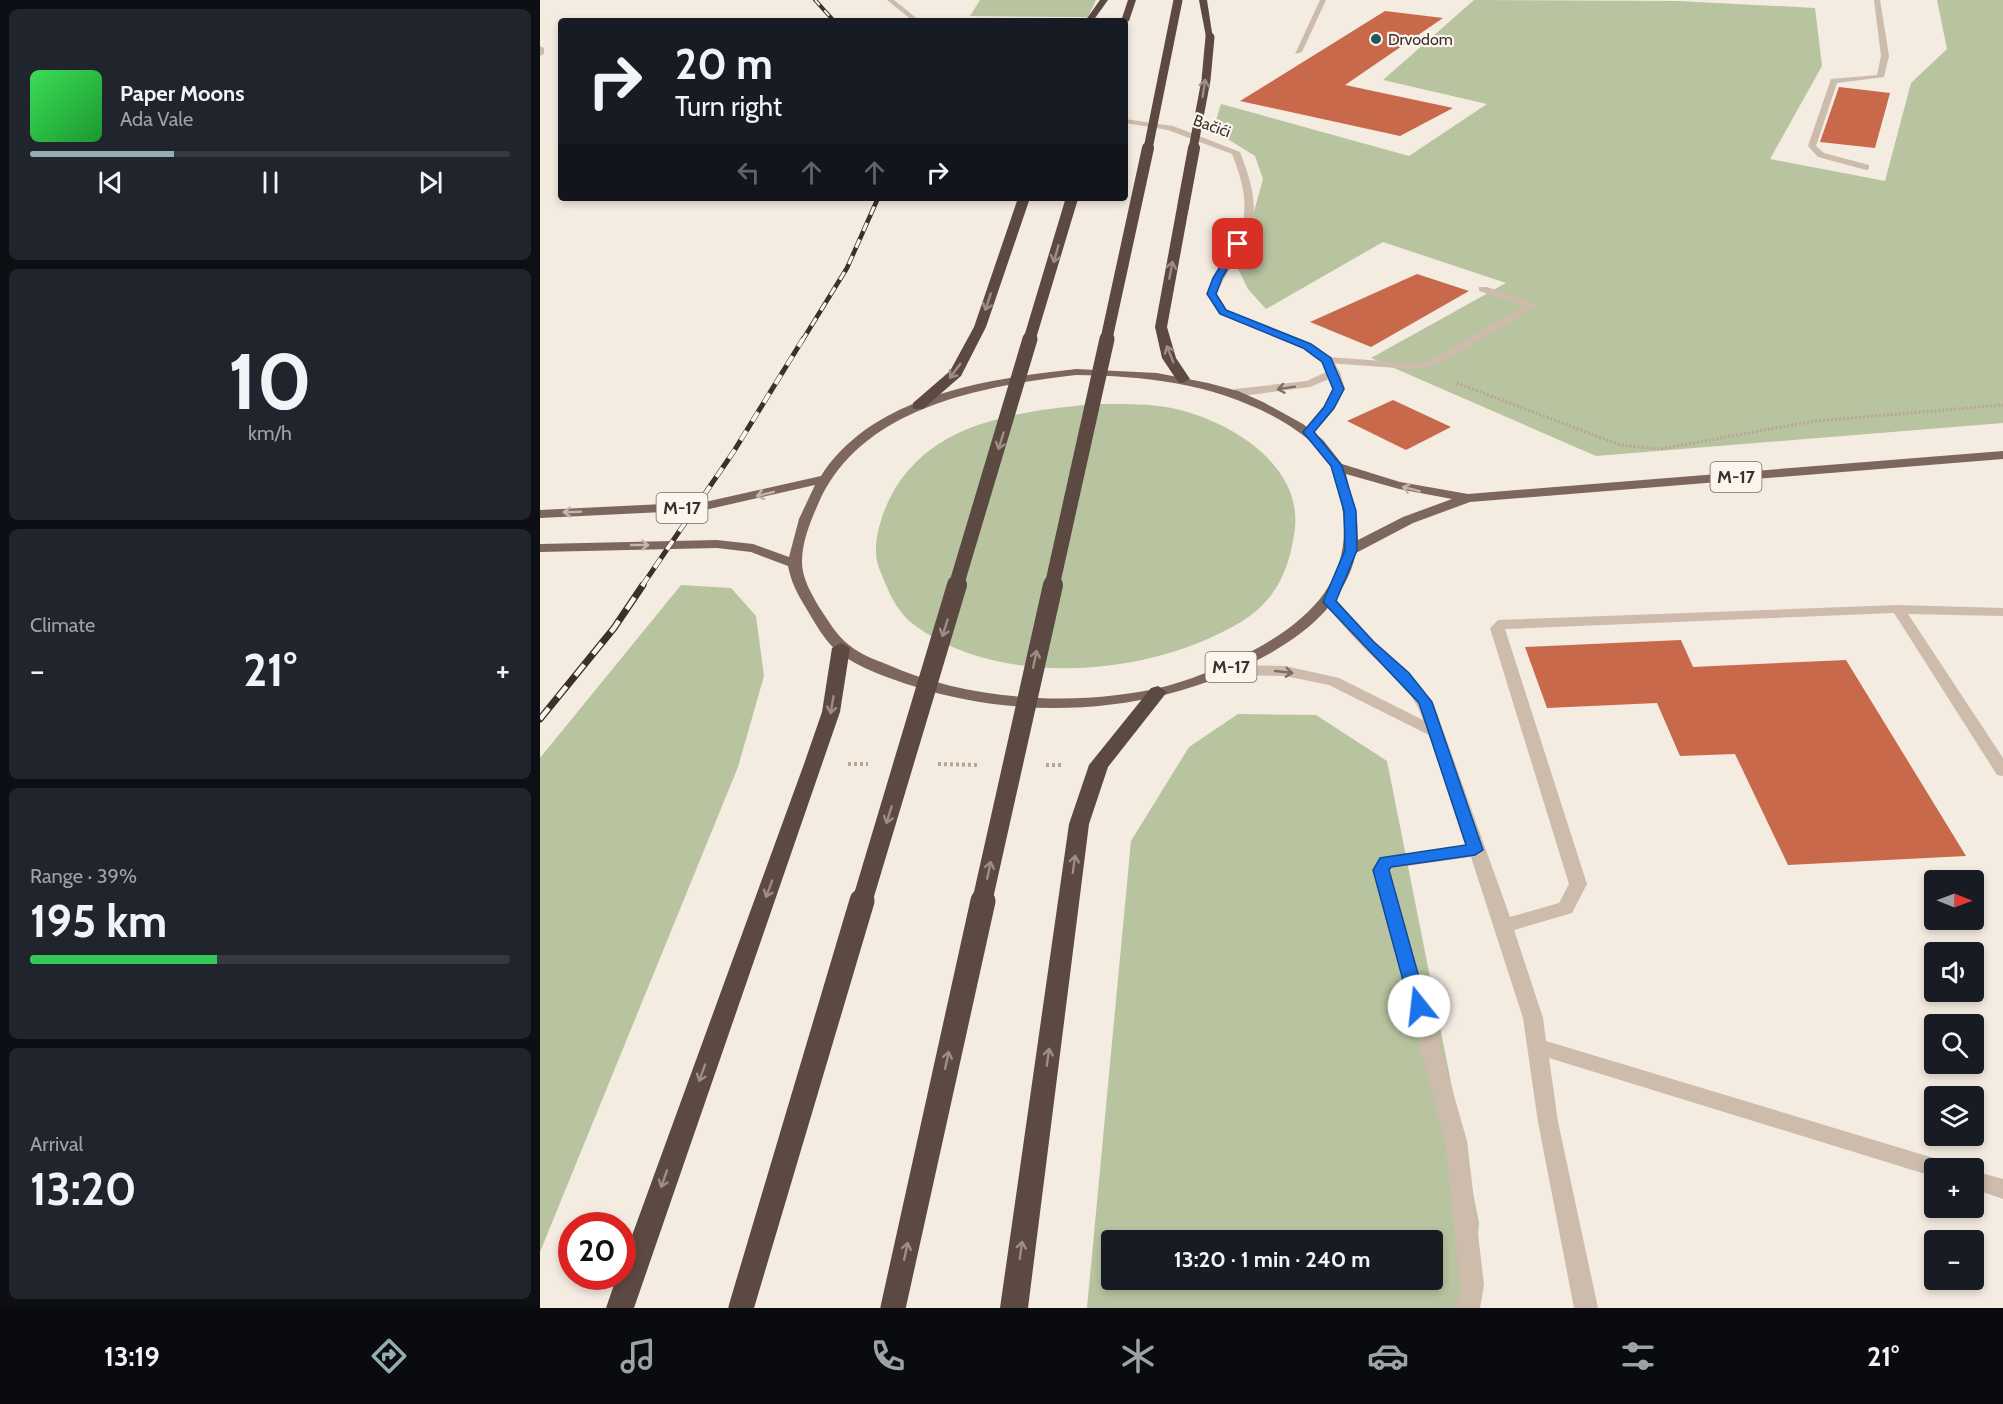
<!DOCTYPE html>
<html lang="en">
<head>
<meta charset="utf-8">
<style>
	:root { --surface:#171b24; --page:#20242c; --text:#f1f3f6; --muted:#9ea1a6; --line:#363941; --accent:#92aeb2 }
	body { margin:0; font-family:Cabin,sans-serif; background:var(--page); color:var(--text); height:100vh; display:flex; flex-direction:column; font-size:22px; white-space:nowrap }
	* { box-sizing:border-box; margin:0 }
	p { font-size:20px; color:var(--muted) }
	.icon { flex:none; width:33px; height:33px; fill:none; stroke:currentColor; stroke-width:2; stroke-linecap:round; stroke-linejoin:round }
	.map { position:relative; flex:1; overflow:hidden }
	.details { display:flex; flex-direction:column; gap:9px; padding:9px; background:#0d0f14; width:540px }
	.details>* { flex:none }
	.hud { position:absolute; left:18px; top:18px; width:570px; height:183px; border-radius:6px; box-shadow:0 3px 9px #0003; background:#171b24; color:var(--text); overflow:hidden }
	.needle { width:39px; rotate:91deg }
	.buttons { position:absolute; left:1384px; top:870px; display:grid; gap:12px }
	.buttons a { display:grid; place-items:center; width:60px; height:60px; border-radius:6px; background:var(--surface); box-shadow:0 3px 9px #0003; font-size:30px }
	.speed { position:absolute; left:18px; top:1212px; display:flex; gap:12px; font-size:30px; font-weight:700; text-align:center }
	.speed>* { display:grid; place-content:center; width:78px; height:78px; border-radius:50%; background:var(--surface); box-shadow:0 3px 9px #0003; line-height:1 }
	.speed .limit { border:9px solid #d22; background:#fff; color:#111 }
	.pin { position:absolute; display:grid; place-items:center; width:51px; height:51px; color:#fff; margin:-26px; border-radius:12px; box-shadow:0 3px 9px #0006 }
	.me { position:absolute; width:66px; margin:-33px; rotate:344deg; stroke-linejoin:round; filter:drop-shadow(0 0 4px #0008) }
	.turn { display:flex; align-items:center; gap:21px; height:126px; padding:0 18px; font-size:27px }
	.turn .icon { width:78px; height:78px; stroke-width:2.5 }
	.turn b { display:block; font-size:42px; line-height:51px }
	.lanes { display:flex; align-items:center; height:57px; padding:0 18px; background:#0003; justify-content:center; gap:30px; direction:ltr }
	.lanes .off { opacity:.35 }
	.big { font-size:45px; font-weight:700; line-height:1.1 }
	.details .card { flex:1; display:flex; flex-direction:column; justify-content:center; gap:9px; min-width:0; padding:0 21px; border-radius:9px; background:var(--page) }
	.details .dial { align-items:center; gap:0 }
	.dial b { font-size:78px; line-height:1 }
	.song { display:flex; align-items:center; gap:18px }
	.cover { width:72px; height:72px; border-radius:9px; background:linear-gradient(135deg,hsl(130 70% 55%),hsl(130 70% 35%)) }
	.played { height:6px; border-radius:3px; background:linear-gradient(90deg,var(--accent) 30%,var(--line) 30%) }
	.keys { display:flex; justify-content:space-around; direction:ltr }
	.heat { display:flex; justify-content:space-between; align-items:center; font-size:33px; direction:ltr }
	.charge { height:9px; border-radius:4px; background:linear-gradient(90deg,#34c759 39%,var(--line) 0) }
	.trip { position:absolute; left:561px; top:1230px; width:342px; height:60px; border-radius:6px; background:var(--surface); box-shadow:0 3px 9px #0003; font-weight:700; line-height:60px; text-align:center }
	.tabs { display:flex; height:96px; justify-content:space-around; align-items:center; background:#090b0e; color:var(--muted) }
	.tabs .icon { width:42px; height:42px }
	.tabs .on { color:var(--accent) }
	.tabs b { font-size:27px; color:var(--text) }
	main { display:flex; flex:1; min-height:0 }
	.map>svg:first-child { display:block }
	.green { fill:#b8c4a0; fill-rule:evenodd }
	.building { fill:#c8694b }
	.lines { fill:none; stroke-linecap:round; stroke-linejoin:round }
	.path-far1 { stroke:#b9a596; stroke-width:3; stroke-dasharray:2 2; stroke-linecap:butt }
	.path { stroke:#b9a596; stroke-width:4; stroke-dasharray:3 3; stroke-linecap:butt }
	.lane { fill:#cdbbac; fill-rule:evenodd }
	.street { fill:#cdbbac; fill-rule:evenodd }
	.primary { fill:#7d675c; fill-rule:evenodd }
	.highway { fill:#5c4a42; fill-rule:evenodd }
	.rail-far3-casing { stroke:#3b302b; stroke-width:4 }
	.rail-far2-casing { stroke:#3b302b; stroke-width:4.5 }
	.rail-far1-casing { stroke:#3b302b; stroke-width:5 }
	.rail-casing { stroke:#3b302b; stroke-width:7 }
	.rail-far3 { stroke:#fbf5ee; stroke-width:2; stroke-dasharray:7; stroke-linecap:butt }
	.rail-far2 { stroke:#fbf5ee; stroke-width:3; stroke-dasharray:9; stroke-linecap:butt }
	.rail-far1 { stroke:#fbf5ee; stroke-width:4; stroke-dasharray:11; stroke-linecap:butt }
	.rail { stroke:#fbf5ee; stroke-width:4.5; stroke-dasharray:14; stroke-linecap:butt }
	.highway-bridge-far4 { stroke:#5c4a42; stroke-width:9 }
	.highway-bridge-far3 { stroke:#5c4a42; stroke-width:12 }
	.highway-bridge-far2 { stroke:#5c4a42; stroke-width:15 }
	.highway-bridge-far1 { stroke:#5c4a42; stroke-width:20 }
	.highway-bridge { stroke:#5c4a42; stroke-width:25 }
	.oneway { stroke:#9c8e87 }
	.oneway2 { stroke:#7d6f65 }
	.oneway3 { stroke:#c2b5ac }
	.route { fill:#1a73e8; stroke:#114b97; stroke-width:1.5 }
	.poi-dot { fill:#1f5a5e; stroke:#fbf5ee; stroke-width:2 }
	.labels { text-anchor:middle; dominant-baseline:central; stroke-width:4.5; stroke-linejoin:round; paint-order:stroke }
	.far-poi-label { font-size:16px; fill:#3b302b; stroke:#fbf5ee; text-anchor:start }
	.far-street-label { font-size:16px; fill:#3b302b; stroke:#fbf5ee }
	.shield { fill:#fbf5ee; stroke:#756b66; stroke-width:1.5 }
	.shield-label { font-size:18px; font-weight:bold; fill:#3b302b }
</style>
</head>
<body>
<main>
<section class="details">
<div class="card">
<div class="song"><i class="cover"></i><div><b>Paper Moons</b><p>Ada Vale</p></div></div>
<div class="played"></div>
<div class="keys"><svg class="icon" aria-label="previous" viewBox="0 0 24 24"><path d="M18 5L8 12l10 7zM5 5v14"/></svg><svg class="icon" aria-label="pause" viewBox="0 0 24 24"><path d="M8 5v14M16 5v14"/></svg><svg class="icon" aria-label="next" viewBox="0 0 24 24"><path d="M6 5l10 7-10 7zM19 5v14"/></svg></div>
</div>
<div class="card dial"><b>10</b><p>km/h</p></div>
<div class="card"><p>Climate</p>
<div class="heat"><a>−</a><b class="big">21°</b><a>+</a></div>
</div>
<div class="card"><p>Range · 39%</p><b class="big">195 km</b><div class="charge"></div></div>
<div class="card"><p>Arrival</p><b class="big">13:20</b></div>
</section>
<div class="map">
<svg width="1463" height="1308" viewBox="0 0 1463 1308">
	<rect width="100%" height="100%" fill="#f4ebe1"/>
	<g class="green">
		<polygon points="440,0 556,0 548,17 430,16"/>
		<polygon points="934,0 1137,1 1275,8 1282,66 1230,159 1345,181 1371,83 1407,49 1397,0 1463,0 1463,423 1056,456 831,358 966,283 843,242 726,309 708,289 698,269 723,179 715,156 673,130 681,104 869,156 947,104 843,80"/>
		<path d="M554,404C581,404 610,403 636,409C691,422 761,464 755,528C752,553 745,579 728,599C714,616 694,627 674,636C587,677 454,685 373,624C355,610 347,588 339,568C332,550 338,527 345,509C380,423 472,412 554,404Z"/>
		<polygon points="141,585 191,588 216,616 224,676 198,767 0,1252 0,758"/>
		<path d="M698,714L776,715L847,761L939,1223L931,1308H547L591,841L649,747ZM572,1240H892V1280H572Z"/>
	</g>
	<g class="building">
		<polygon points="845,11 903,18 805,85 913,108 860,136 700,101"/>
		<polygon points="1299,87 1350,93 1335,148 1280,142"/>
		<polygon points="877,274 929,291 831,347 770,322"/>
		<polygon points="853,400 911,427 866,450 807,421"/>
		<polygon points="1141,640 1153,667 1306,660 1426,856 1248,865 1195,754 1140,756 1117,703 1007,708 985,647"/>
	</g>
	<g class="lines">
		<polyline class="path-far1" points="917,383 1080,445 1121,449 1275,421 1463,405"/>
		<g class="path">
			<polyline points="308,764 328,764"/>
			<polyline points="398,764 439,765"/>
			<polyline points="506,765 523,765"/>
		</g>
		<g class="lane">
			<polygon points="780,0 786,0 762,52 755,54"/>
			<polygon points="1334,0 1340,0 1349,56 1344,77 1297,83 1276,146 1284,153 1329,165 1329,169 1326,170 1278,157 1268,146 1291,79 1337,75 1341,56"/>
			<polygon points="0,46 4,48 4,54 0,56"/>
			<polygon points="939,287 947,287 998,305 896,366 871,369 787,363 781,360 787,357 871,363 889,361 984,306 939,291"/>
			<path d="M790,597L795,598L834,642L869,673L893,702L970,917L1019,903L1029,884L950,628L958,620L1358,605L1463,608V616L1368,614L1463,758V776L1457,775L1354,613L965,629L1047,884L1032,913L974,930L1003,1018L1006,1041L1397,1159L1405,1161L1408,1168H1395V1177L1009,1058L1018,1122L1058,1308H1034L998,1122L983,1018L931,857L852,868L850,871L927,1141L944,1285L940,1308H916L920,1285L905,1141L832,870L840,859L846,857L927,845L889,735L789,685L745,676L685,675L677,670L685,665L745,666L799,678L883,720C873,688 848,672 825,649C811,635 798,619 785,604L783,601L785,598Z"/>
			<polygon points="1434,1171 1463,1179 1463,1199 1434,1189"/>
		</g>
		<g class="street">
			<polygon points="347,0 354,0 380,21 373,21"/>
			<path d="M585,119L633,126L700,152C712,184 722,213 704,245C695,262 684,276 677,294L687,310L771,344L791,358L800,372L805,389L793,411L772,435L768,436L762,432L784,407L793,389L789,379L770,387L695,397L689,393L695,389L767,381L786,372L782,362L763,348L679,314L667,294C673,278 683,264 692,249C712,216 705,187 692,154L628,130L585,123Z"/>
		</g>
		<path class="primary" d="M536,369L617,373L668,383L698,391L723,402L763,424L783,440L802,464L860,482L928,494L1463,451V459L930,502L873,523L816,553C806,598 773,628 734,651C627,713 490,724 373,686C348,678 319,668 298,652C284,640 275,623 266,608C258,595 251,582 248,566L211,552L177,548L0,552V544L177,540L213,544L249,557L259,519L275,485L165,510L0,518V510L165,502L281,476C333,395 448,379 536,369ZM536,375C611,376 685,385 750,426C765,436 782,449 790,465C794,473 796,483 799,491C817,565 785,609 723,645C693,662 660,677 627,686C539,708 428,701 346,664C333,659 320,654 309,645C296,635 288,620 279,607C271,593 262,578 262,562C262,541 271,520 279,502C322,406 443,386 536,375ZM806,474L859,489L912,499L863,517L818,540L817,519Z"/>
		<g class="highway">
			<polygon points="560,0 568,0 553,21 545,21"/>
			<polygon points="588,0 596,0 589,21 585,23 585,21 581,21"/>
			<polygon points="659,0 667,0 673,39 666,37"/>
			<polygon points="478,198 490,198 446,327 421,376 383,409 373,409 373,403 410,371 434,327"/>
			<polygon points="643,204 649,207 627,327 636,358 650,379 643,383 638,382 622,358 615,327 637,207"/>
			<polygon points="301,643 310,648 300,712 94,1308 66,1308 77,1276 82,1276 82,1263 264,764 282,712 292,648"/>
			<polygon points="618,686 627,692 568,767 549,824 488,1308 460,1308 529,824 549,765 611,688"/>
		</g>
		<defs>
			<polyline id="rail-far3" points="275,0 294,21"/>
			<polyline id="rail-far2" points="262,341 307,268 338,198"/>
			<polyline id="rail-far1" points="102,586 194,451 263,339"/>
			<polyline id="rail" points="0,719 74,628 103,585"/>
		</defs>
		<use href="#rail-far3" class="rail-far3-casing"/>
		<use href="#rail-far2" class="rail-far2-casing"/>
		<use href="#rail-far1" class="rail-far1-casing"/>
		<use href="#rail" class="rail-casing"/>
		<use href="#rail-far3" class="rail-far3"/>
		<use href="#rail-far2" class="rail-far2"/>
		<use href="#rail-far1" class="rail-far1"/>
		<use href="#rail" class="rail"/>
		<g class="highway-bridge-far4">
			<polyline points="608,149 638,0"/>
			<polyline points="653,149 666,80 670,37"/>
		</g>
		<g class="highway-bridge-far3">
			<polyline points="643,207 654,148"/>
			<polyline points="489,341 532,198"/>
			<polyline points="566,341 608,148"/>
		</g>
		<g class="highway-bridge-far2">
			<polyline points="416,586 490,339"/>
			<polyline points="512,586 567,339"/>
		</g>
		<g class="highway-bridge-far1">
			<polyline points="322,902 417,585"/>
			<polyline points="442,902 513,585"/>
		</g>
		<g class="highway-bridge">
			<polyline points="201,1308 322,901"/>
			<polyline points="353,1308 443,901"/>
		</g>
	</g>
	<defs><path id="oneway-shaft" d="M-6 0H5M1.5-3L5.5 0L1.5 3" fill="none" stroke-width="1.6" stroke-linecap="round" stroke-linejoin="round" transform="scale(1.5)"/></defs>
	<g class="oneway">
		<use href="#oneway-shaft" transform="translate(664 88) rotate(-81)"/>
		<use href="#oneway-shaft" transform="translate(516 254) rotate(106)"/>
		<use href="#oneway-shaft" transform="translate(631 270) rotate(-79)"/>
		<use href="#oneway-shaft" transform="translate(448 302) rotate(108)"/>
		<use href="#oneway-shaft" transform="translate(630 354) rotate(-112)"/>
		<use href="#oneway-shaft" transform="translate(415 371) rotate(127)"/>
		<use href="#oneway-shaft" transform="translate(461 441) rotate(107)"/>
		<use href="#oneway-shaft" transform="translate(405 628) rotate(107)"/>
		<use href="#oneway-shaft" transform="translate(495 659) rotate(-78)"/>
		<use href="#oneway-shaft" transform="translate(292 705) rotate(100)"/>
		<use href="#oneway-shaft" transform="translate(349 815) rotate(107)"/>
		<use href="#oneway-shaft" transform="translate(534 864) rotate(-82)"/>
		<use href="#oneway-shaft" transform="translate(449 870) rotate(-78)"/>
		<use href="#oneway-shaft" transform="translate(229 889) rotate(110)"/>
		<use href="#oneway-shaft" transform="translate(508 1057) rotate(-82)"/>
		<use href="#oneway-shaft" transform="translate(407 1060) rotate(-78)"/>
		<use href="#oneway-shaft" transform="translate(162 1073) rotate(110)"/>
		<use href="#oneway-shaft" transform="translate(124 1179) rotate(109)"/>
		<use href="#oneway-shaft" transform="translate(481 1250) rotate(-82)"/>
		<use href="#oneway-shaft" transform="translate(366 1251) rotate(-78)"/>
	</g>
	<g class="oneway2">
		<use href="#oneway-shaft" transform="translate(746 388) rotate(171)"/>
		<use href="#oneway-shaft" transform="translate(744 672) rotate(6)"/>
	</g>
	<g class="oneway3">
		<use href="#oneway-shaft" transform="translate(871 489) rotate(-166)"/>
		<use href="#oneway-shaft" transform="translate(225 494) rotate(166)"/>
		<use href="#oneway-shaft" transform="translate(32 512) rotate(178)"/>
		<use href="#oneway-shaft" transform="translate(100 545)"/>
	</g>
	<polygon class="route" points="695,242 702,244 682,278 676,294 686,310 771,344 791,358 804,389 794,408 774,432 802,466 816,511 817,550 796,601 834,642 869,673 892,702 943,850 935,855 851,867 849,870 887,1006 885,1011 872,1011 870,1006 833,870 840,858 846,857 926,845 879,703 783,602 805,550 804,511 791,466 763,432 784,407 793,389 782,362 763,348 680,314 667,294 673,278"/>
	<circle class="poi-dot" cx="836" cy="39" r="6"/>
	<g class="labels">
		<g class="far-poi-label">
			<text x="848" y="39">Drvodom</text>
		</g>
		<g class="far-street-label">
			<text transform="translate(672 126) rotate(20)">Bačići</text>
		</g>
		<g class="shield">
			<rect x="1170.5" y="462" width="51" height="30" rx="4.5"/>
			<rect x="116.5" y="493" width="51" height="30" rx="4.5"/>
			<rect x="665.5" y="652" width="51" height="30" rx="4.5"/>
		</g>
		<g class="shield-label">
			<text x="1196" y="477">M-17</text>
			<text x="142" y="508">M-17</text>
			<text x="691" y="667">M-17</text>
		</g>
	</g>
</svg>
<div class="buttons">
<a><svg class="needle" viewBox="-14 -14 28 28"><path d="M0-13l5 13h-10z" fill="#e53935"/><path d="M0 13l5-13h-10z" fill="#9ea1a6"/></svg></a>
<a><svg class="icon" aria-label="sound" viewBox="0 0 24 24"><path d="M4 9h4l5-4v14l-5-4H4zM17 9q2 3 0 6"/></svg></a>
<a><svg class="icon" aria-label="search" viewBox="0 0 24 24"><circle cx="10" cy="10" r="6"/><path d="M15 15l6 6"/></svg></a>
<a><svg class="icon" aria-label="layers" viewBox="0 0 24 24"><path d="M12 4l9 5-9 5-9-5zM3 14l9 5 9-5"/></svg></a>
<a>+</a>
<a>−</a>
</div>
<div class="speed"><div class="limit">20</div></div>
<div class="pin" style="left:698px;top:244px;background:#d93025"><svg class="icon" aria-label="arrive" viewBox="0 0 24 24"><path d="M6 21V4h12l-3 4 3 4H6"/></svg></div>
<svg class="me" style="left:879px;top:1006px" viewBox="-20 -20 40 40"><circle r="19" fill="#fff"/><path d="M0-13L10 11 0 6-10 11z" fill="#1a73e8"/></svg>
<div class="trip">13:20 · 1 min · 240 m</div>
<div class="hud">
<div class="turn"><svg class="icon" aria-label="right" viewBox="0 0 24 24"><path d="M7 20v-9h11M14 6l5 5-5 5"/></svg><div><b>20 m</b>Turn right</div></div>
<div class="lanes"><svg class="icon off" aria-label="left" viewBox="0 0 24 24"><path d="M17 20v-9H6M10 6l-5 5 5 5"/></svg><svg class="icon off" aria-label="ahead" viewBox="0 0 24 24"><path d="M12 20V5M6 11l6-6 6 6"/></svg><svg class="icon off" aria-label="ahead" viewBox="0 0 24 24"><path d="M12 20V5M6 11l6-6 6 6"/></svg><svg class="icon" aria-label="right" viewBox="0 0 24 24"><path d="M7 20v-9h11M14 6l5 5-5 5"/></svg></div>
</div>
</div>
</main>
<nav class="tabs">
<b>13:19</b>
<svg class="icon on" aria-label="directions" viewBox="0 0 24 24"><path d="M12 3l9 9-9 9-9-9zM9 14v-3h6M13 9l2 2-2 2"/></svg>
<svg class="icon" aria-label="music" viewBox="0 0 24 24"><path d="M9 18V5l10-2v13"/><circle cx="6" cy="18" r="3"/><circle cx="16" cy="16" r="3"/></svg>
<svg class="icon" aria-label="phone" viewBox="0 0 24 24"><path d="M5 4h4l2 5-3 2q2 4 5 5l2-3 5 2v4C11 20 4 13 5 4z"/></svg>
<svg class="icon" aria-label="climate" viewBox="0 0 24 24"><path d="M12 3v18M4 7l16 10M4 17L20 7"/></svg>
<svg class="icon" aria-label="car" viewBox="0 0 24 24"><path d="M5 17H2v-5l4-1 3-4h7l3 4 3 1v5h-3M9 17h6M6 11h13"/><circle cx="7" cy="17" r="2"/><circle cx="17" cy="17" r="2"/></svg>
<svg class="icon" aria-label="filters" viewBox="0 0 24 24"><path d="M4 7h16M4 17h16"/><circle cx="9" cy="7" r="2"/><circle cx="15" cy="17" r="2"/></svg>
<b>21°</b>
</nav>
</body>
</html>
